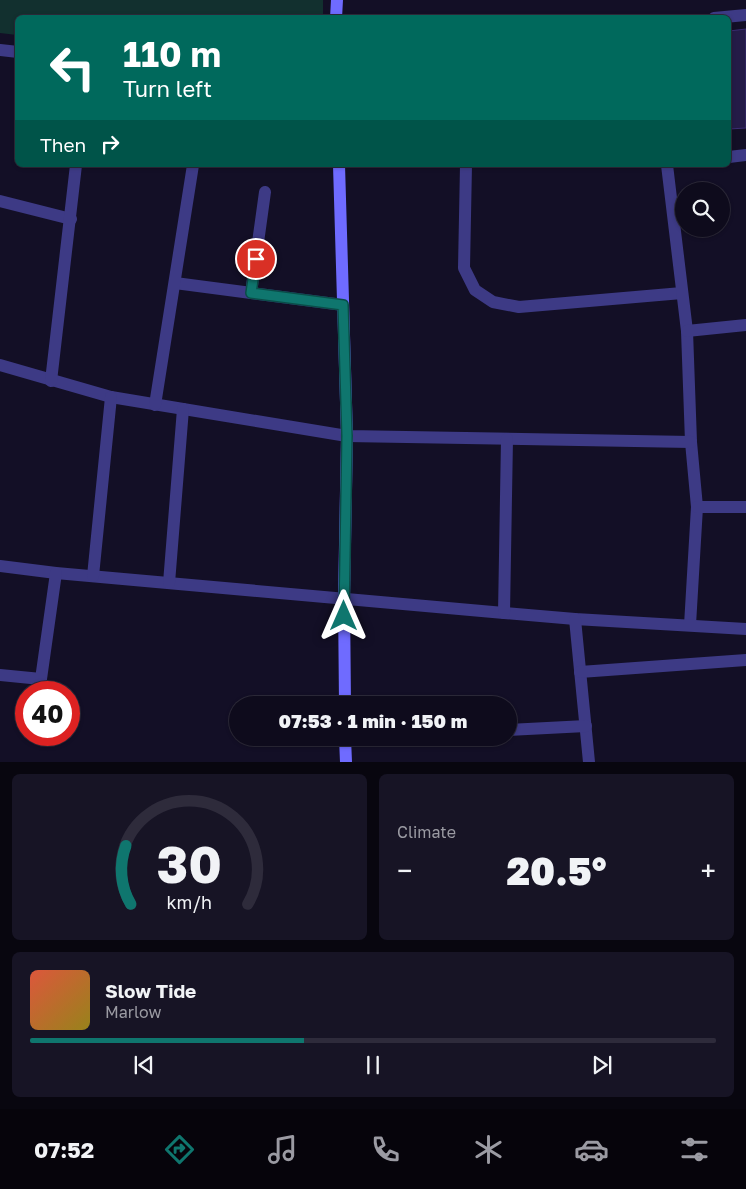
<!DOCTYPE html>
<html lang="en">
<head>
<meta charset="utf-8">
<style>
	:root { --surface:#0e0b1c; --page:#171425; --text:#f1f3f6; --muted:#9b9ba3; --line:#2e2b3b; --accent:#0f766e }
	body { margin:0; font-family:"Golos Text",sans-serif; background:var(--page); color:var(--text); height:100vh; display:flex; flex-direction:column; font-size:19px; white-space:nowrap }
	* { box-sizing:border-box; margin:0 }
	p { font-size:16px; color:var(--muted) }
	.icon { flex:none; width:28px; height:28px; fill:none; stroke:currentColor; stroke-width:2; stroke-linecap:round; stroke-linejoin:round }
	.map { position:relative; height:762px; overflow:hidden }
	.details { display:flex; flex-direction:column; gap:12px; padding:12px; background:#08060f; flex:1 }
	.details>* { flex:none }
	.guide { position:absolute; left:15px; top:15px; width:716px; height:152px; border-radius:8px; box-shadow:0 1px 4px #0004,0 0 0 1px var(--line); background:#00695c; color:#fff; overflow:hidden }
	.tools { position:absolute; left:675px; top:182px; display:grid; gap:10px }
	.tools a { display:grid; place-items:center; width:55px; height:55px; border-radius:50%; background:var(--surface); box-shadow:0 1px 4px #0004,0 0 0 1px var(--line); font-size:25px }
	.speed { position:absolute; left:15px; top:681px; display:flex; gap:10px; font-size:25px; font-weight:700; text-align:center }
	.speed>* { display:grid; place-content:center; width:65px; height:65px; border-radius:50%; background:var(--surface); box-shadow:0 1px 4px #0004,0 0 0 1px var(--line); line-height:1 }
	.speed .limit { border:8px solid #d22; background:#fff; color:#111 }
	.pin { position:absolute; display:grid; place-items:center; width:42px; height:42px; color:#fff; margin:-21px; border:2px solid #fff; border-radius:50%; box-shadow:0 1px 5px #0007 }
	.me { position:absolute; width:55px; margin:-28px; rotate:0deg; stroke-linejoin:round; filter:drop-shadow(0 0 4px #0008) }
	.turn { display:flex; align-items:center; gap:18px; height:105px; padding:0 25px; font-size:22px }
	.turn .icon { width:65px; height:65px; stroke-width:2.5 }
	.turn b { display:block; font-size:35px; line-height:42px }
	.then { display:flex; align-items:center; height:48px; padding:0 25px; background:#0003; gap:10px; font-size:19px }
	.big { font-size:38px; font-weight:800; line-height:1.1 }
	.details .tile { flex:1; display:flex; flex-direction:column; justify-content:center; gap:8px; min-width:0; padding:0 18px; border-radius:8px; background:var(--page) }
	.details .dial { align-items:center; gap:0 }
	.dial svg { height:130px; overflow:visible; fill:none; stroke:var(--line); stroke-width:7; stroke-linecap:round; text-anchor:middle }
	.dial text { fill:var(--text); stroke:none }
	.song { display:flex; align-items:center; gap:15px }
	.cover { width:60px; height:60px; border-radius:8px; background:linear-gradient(135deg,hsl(10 70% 55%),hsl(50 70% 35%)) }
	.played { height:5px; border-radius:2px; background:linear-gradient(90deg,var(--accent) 40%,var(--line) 40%) }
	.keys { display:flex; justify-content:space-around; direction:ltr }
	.heat { display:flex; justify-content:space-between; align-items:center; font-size:28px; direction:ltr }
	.details .tiles { flex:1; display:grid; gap:12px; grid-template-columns:1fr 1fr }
	.tile:last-child { grid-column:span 2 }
	.trip { position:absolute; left:229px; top:696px; width:288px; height:50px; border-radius:25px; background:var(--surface); box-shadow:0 1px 4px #0004,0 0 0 1px var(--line); font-weight:800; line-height:50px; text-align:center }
	.tab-bar { display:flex; height:80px; justify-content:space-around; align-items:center; background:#06040b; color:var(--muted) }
	.tab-bar .icon { width:35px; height:35px }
	.tab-bar .active { color:var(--accent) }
	.tab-bar b { font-size:22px; color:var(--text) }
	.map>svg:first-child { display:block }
	.green { fill:#12302f }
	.building { fill:#241b47; stroke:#3b2d73 }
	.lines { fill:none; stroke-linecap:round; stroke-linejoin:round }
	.street { stroke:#3d3a85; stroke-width:12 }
	.secondary { stroke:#6f6bff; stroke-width:12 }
	.route-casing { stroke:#0a4d48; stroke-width:12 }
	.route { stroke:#0f766e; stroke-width:9 }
</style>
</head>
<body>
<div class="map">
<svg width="746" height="762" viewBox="0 0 746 762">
	<rect width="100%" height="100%" fill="#130f26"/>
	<polygon class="green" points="0,0 323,0 323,17 18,18 17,35 0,33"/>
	<polygon class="building" points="746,29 746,128 729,129 729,31"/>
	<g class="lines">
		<g class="street">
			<polyline points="714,18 746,15"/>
			<polyline points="0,50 18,52"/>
			<polyline points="729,157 746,155"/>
			<polyline points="466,165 464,268 475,290 493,302 519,307 682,293"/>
			<polyline points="667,165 687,331 691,442 697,507 690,625"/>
			<polyline points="0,201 71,219"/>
			<polyline points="175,283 343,305"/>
			<polyline points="251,293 265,192"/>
			<polyline points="687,331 746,325"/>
			<polyline points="0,365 111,397 347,436 691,442"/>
			<polyline points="51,381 76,165"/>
			<polyline points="155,405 193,165"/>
			<polyline points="697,507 746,507"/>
			<polyline points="0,566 56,573 504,613 575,619 746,629"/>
			<polyline points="93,576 111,397"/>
			<polyline points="169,583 183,409"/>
			<polyline points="504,613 507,439"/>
			<polyline points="575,619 589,762"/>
			<polyline points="580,672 746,660"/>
			<polyline points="0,675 41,679 56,573"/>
			<polyline points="508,730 586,726"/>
			<polyline points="345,740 384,738"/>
		</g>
		<g class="secondary">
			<polyline points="336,18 337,0"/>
			<polyline points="339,165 347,436 344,599 345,705"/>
			<polyline points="345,738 346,762"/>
		</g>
	</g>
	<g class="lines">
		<defs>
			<polyline id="route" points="256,259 251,293 343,305 347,436 344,616"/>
		</defs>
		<use href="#route" class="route-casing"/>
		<use href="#route" class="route"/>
	</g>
</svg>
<div class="tools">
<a><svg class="icon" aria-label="search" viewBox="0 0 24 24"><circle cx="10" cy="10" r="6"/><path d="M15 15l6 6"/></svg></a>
</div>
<div class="speed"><div class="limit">40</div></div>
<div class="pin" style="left:256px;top:259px;background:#d93025"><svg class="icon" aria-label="arrive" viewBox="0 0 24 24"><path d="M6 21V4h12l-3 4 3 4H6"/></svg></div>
<svg class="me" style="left:344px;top:616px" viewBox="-20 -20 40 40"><path d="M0-17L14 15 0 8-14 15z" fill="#0f766e" stroke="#fff" stroke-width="4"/></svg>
<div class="trip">07:53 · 1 min · 150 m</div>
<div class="guide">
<div class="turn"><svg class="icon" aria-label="left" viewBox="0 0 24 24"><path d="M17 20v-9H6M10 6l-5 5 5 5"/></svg><div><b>110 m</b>Turn left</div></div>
<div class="then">Then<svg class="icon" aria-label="right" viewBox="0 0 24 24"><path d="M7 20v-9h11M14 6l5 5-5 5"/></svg></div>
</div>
</div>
<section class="details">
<div class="tiles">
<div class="tile dial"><svg viewBox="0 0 100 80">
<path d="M14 69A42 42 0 1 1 86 69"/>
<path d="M14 69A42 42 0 0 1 11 33" stroke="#0f766e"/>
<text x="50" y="56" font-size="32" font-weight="700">30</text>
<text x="50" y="72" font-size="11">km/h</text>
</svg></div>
<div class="tile"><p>Climate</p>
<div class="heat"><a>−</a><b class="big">20.5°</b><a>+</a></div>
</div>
<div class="tile">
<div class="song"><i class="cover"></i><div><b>Slow Tide</b><p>Marlow</p></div></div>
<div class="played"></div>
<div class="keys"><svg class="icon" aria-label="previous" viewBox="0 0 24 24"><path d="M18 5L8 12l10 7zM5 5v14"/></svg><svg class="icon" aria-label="pause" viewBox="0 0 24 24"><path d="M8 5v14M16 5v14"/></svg><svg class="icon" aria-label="next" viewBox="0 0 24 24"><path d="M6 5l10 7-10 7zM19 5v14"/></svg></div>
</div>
</div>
</section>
<nav class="tab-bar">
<b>07:52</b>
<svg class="icon active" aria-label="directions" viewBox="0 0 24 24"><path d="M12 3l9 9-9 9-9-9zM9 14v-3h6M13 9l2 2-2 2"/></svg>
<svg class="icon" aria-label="music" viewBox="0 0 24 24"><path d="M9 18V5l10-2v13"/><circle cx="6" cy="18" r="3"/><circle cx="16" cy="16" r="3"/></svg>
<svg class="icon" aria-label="phone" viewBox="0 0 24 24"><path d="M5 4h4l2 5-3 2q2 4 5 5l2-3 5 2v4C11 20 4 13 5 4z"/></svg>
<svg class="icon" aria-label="climate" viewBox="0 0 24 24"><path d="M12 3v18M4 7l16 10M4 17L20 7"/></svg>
<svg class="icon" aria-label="car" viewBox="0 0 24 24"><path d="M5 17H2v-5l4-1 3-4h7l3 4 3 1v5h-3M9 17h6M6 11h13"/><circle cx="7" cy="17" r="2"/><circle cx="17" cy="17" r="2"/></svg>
<svg class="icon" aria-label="filters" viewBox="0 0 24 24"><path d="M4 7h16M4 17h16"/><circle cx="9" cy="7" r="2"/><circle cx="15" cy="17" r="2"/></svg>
</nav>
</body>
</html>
